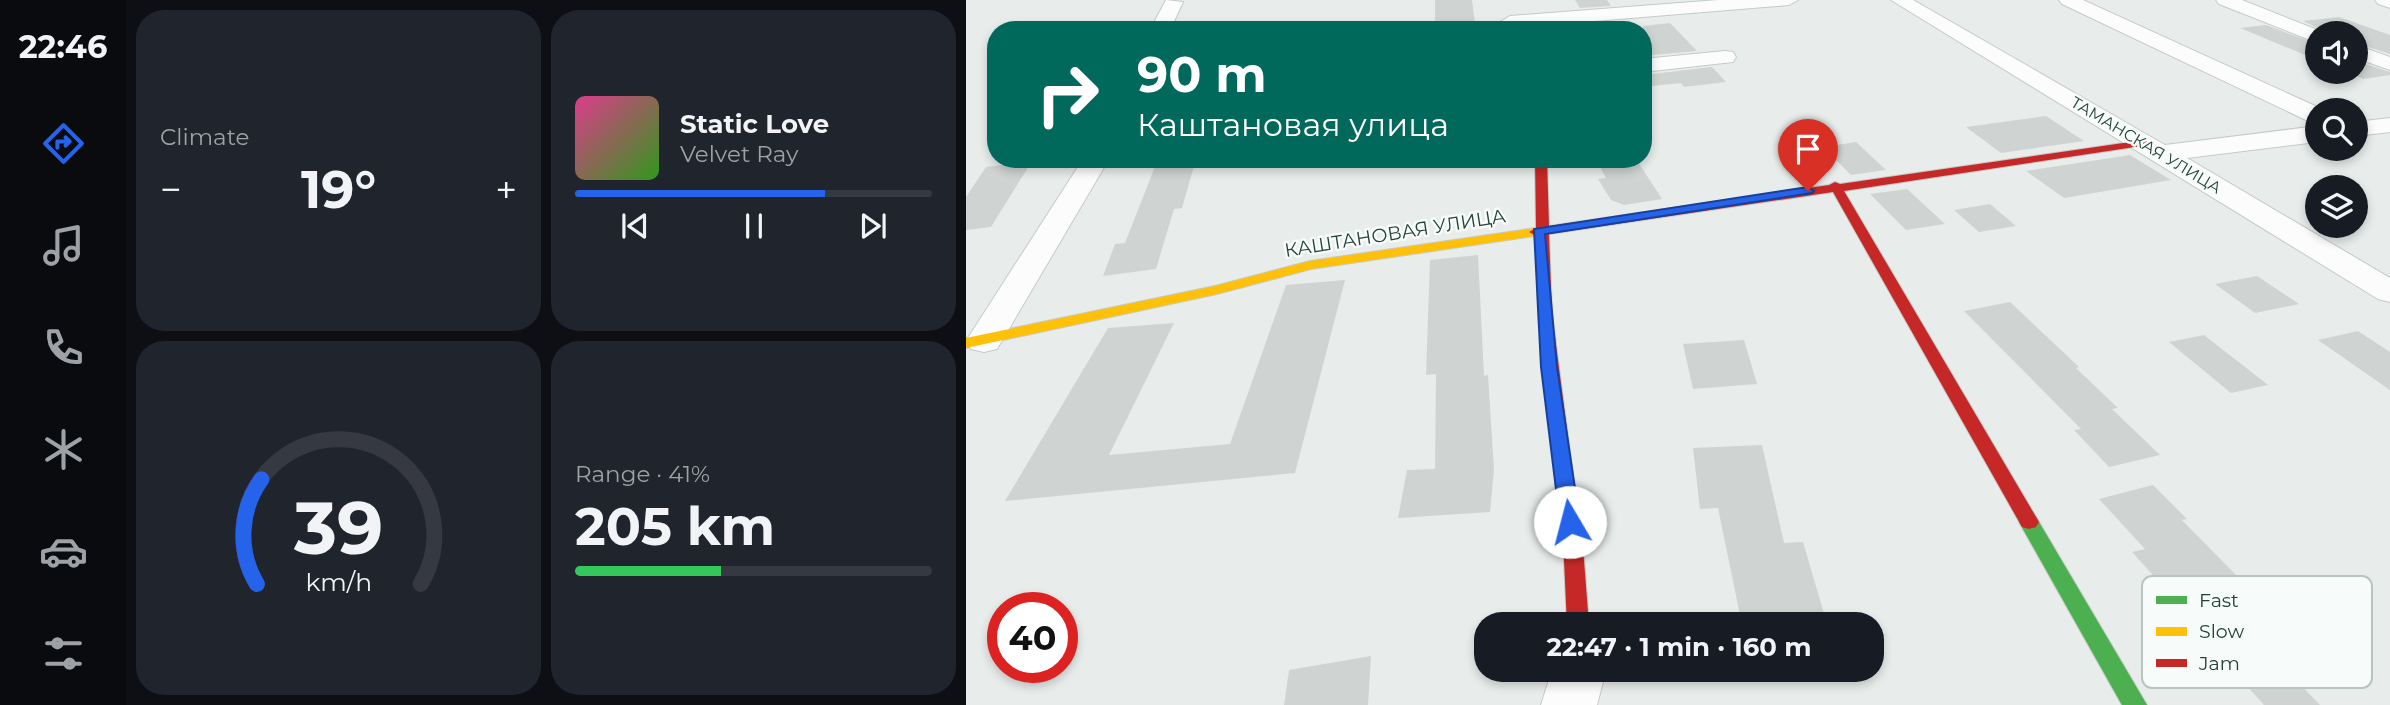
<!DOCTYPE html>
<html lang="en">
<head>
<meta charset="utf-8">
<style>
	:root { --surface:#171b24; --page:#20242c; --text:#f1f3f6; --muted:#9ea1a6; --line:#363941; --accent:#2563eb }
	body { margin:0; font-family:Montserrat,sans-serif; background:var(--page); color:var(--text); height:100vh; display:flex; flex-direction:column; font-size:26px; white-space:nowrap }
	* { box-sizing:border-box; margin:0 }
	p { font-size:23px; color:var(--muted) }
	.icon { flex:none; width:38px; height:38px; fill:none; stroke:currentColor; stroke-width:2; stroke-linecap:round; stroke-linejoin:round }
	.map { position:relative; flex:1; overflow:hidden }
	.side { display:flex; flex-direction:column; gap:10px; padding:10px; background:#0d0f14; width:840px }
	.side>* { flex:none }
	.banner { position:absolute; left:21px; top:21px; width:665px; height:147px; border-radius:28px; box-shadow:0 4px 10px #0003; background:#00695c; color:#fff; overflow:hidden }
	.tools { position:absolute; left:1339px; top:21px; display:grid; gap:14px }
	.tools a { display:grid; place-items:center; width:63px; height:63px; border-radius:50%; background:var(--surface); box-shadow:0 4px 10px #0003; font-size:35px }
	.speed { position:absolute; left:21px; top:592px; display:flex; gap:14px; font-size:35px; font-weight:700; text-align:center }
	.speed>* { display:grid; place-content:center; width:91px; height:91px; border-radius:50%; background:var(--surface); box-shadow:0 4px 10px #0003; line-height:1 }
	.speed .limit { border:10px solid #d22; background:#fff; color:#111 }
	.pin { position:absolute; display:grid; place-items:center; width:60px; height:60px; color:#fff; margin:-72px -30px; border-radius:50% 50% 50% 0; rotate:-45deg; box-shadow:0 0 7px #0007 }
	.pin .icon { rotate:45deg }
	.me { position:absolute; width:77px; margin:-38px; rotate:352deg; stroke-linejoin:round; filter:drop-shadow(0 0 5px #0008) }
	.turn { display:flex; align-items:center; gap:24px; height:147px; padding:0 35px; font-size:32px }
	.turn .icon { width:91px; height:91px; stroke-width:2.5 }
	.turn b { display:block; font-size:49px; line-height:60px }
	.big { font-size:52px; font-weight:700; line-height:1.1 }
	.side .card { flex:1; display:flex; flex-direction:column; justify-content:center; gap:10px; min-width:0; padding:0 24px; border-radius:28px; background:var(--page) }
	.side .dial { align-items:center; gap:0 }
	.dial svg { height:182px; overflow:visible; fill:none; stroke:var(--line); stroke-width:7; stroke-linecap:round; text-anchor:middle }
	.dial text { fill:var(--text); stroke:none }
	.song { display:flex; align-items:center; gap:21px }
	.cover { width:84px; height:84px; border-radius:10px; background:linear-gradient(135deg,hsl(330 70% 55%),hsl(110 70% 35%)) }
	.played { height:7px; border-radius:4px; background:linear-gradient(90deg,var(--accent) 70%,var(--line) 70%) }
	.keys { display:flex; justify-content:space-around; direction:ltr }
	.heat { display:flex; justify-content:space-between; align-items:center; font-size:38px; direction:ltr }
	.charge { height:10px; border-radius:5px; background:linear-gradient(90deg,#34c759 41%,var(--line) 0) }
	.side .tiles { flex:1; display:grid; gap:10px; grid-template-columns:repeat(2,1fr) }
	.trip { position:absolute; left:508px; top:612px; width:410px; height:70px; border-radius:28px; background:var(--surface); box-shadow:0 4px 10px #0003; font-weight:700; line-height:70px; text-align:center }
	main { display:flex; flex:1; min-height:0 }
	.dock { display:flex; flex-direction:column; width:126px; justify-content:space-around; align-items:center; background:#090b0e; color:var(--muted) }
	.dock .icon { width:49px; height:49px }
	.dock .selected { color:var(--accent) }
	.dock b { font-size:32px; color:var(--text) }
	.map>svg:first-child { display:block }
	.building { fill:#cfd4d2 }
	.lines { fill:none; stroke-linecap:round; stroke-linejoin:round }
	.street-casing { stroke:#c5cac8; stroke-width:2 }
	.fast-casing { stroke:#c3cbc8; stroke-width:2 }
	.slow-casing { stroke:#c3cbc8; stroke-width:2 }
	.jam-casing { stroke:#c3cbc8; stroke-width:2 }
	.street { fill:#fcfcfc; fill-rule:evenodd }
	.fast { fill:#4caf50; fill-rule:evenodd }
	.slow { fill:#ffc107; fill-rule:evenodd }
	.jam { fill:#c62828; fill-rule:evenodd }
	.route { fill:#2563eb; stroke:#184099; stroke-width:2 }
	.labels { text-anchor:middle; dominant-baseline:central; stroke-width:5; stroke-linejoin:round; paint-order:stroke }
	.far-street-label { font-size:16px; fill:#24423a; stroke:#f7fbf9 }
	.street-label { font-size:19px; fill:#24423a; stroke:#f7fbf9 }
	.key { fill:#f7fbf9; stroke:#b8c4c0; stroke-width:2 }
	.key-label { font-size:19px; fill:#24423a }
</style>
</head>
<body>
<main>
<nav class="dock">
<b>22:46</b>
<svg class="icon selected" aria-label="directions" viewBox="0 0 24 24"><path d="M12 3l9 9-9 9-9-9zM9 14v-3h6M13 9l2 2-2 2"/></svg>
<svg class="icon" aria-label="music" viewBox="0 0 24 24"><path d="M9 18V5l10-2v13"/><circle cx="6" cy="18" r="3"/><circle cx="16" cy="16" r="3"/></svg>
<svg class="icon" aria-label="phone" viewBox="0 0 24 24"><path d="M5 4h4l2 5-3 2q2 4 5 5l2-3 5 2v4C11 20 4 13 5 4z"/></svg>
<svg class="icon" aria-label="climate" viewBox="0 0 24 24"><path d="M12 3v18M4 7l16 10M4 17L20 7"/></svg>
<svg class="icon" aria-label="car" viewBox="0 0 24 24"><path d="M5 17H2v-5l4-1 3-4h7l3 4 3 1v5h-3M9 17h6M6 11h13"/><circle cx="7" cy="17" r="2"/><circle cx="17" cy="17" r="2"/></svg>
<svg class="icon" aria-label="filters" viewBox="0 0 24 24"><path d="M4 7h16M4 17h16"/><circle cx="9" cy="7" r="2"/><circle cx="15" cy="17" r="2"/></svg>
</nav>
<section class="side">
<div class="tiles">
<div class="card"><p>Climate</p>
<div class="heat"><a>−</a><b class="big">19°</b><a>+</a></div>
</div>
<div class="card">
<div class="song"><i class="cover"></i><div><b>Static Love</b><p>Velvet Ray</p></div></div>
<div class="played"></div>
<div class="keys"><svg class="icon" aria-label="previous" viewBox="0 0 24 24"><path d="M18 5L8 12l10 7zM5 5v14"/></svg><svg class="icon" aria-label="pause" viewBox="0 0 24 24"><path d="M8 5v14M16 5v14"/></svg><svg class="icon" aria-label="next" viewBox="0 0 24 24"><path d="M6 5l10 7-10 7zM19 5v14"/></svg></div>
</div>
<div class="card dial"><svg viewBox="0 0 100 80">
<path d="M14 69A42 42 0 1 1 86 69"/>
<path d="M14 69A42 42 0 0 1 16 23" stroke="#2563eb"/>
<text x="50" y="56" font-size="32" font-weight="700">39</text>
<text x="50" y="72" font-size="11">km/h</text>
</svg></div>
<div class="card"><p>Range · 41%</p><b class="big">205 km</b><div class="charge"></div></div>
</div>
</section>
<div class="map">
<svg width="1424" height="705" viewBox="0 0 1424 705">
	<rect width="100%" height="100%" fill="#e8edeb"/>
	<g class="building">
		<polygon points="469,0 506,0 510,30 469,30"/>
		<polygon points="609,0 641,0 645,6 614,8"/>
		<polygon points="1373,17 1424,35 1424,54 1390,43 1390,33 1362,33 1337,21"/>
		<polygon points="656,21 662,30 627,30 623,24"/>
		<polygon points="704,23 731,51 677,56 677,26"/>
		<polygon points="1300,25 1351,44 1351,60 1274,28"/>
		<polygon points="1390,61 1424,72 1424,75 1398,79 1380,72 1390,72"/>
		<polygon points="746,67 760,82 718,87 715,83 677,87 677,75"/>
		<polygon points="1080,116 1118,141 1035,153 1000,127"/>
		<polygon points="890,142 920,170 885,175 857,147"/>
		<polygon points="1164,155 1205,180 1098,198 1060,171"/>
		<polygon points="192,159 230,159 216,208 208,209 190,269 137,276 149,244 159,243"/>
		<polygon points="630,159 670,159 696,199 658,205 645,200 632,179 640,178"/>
		<polygon points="66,161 25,227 0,230 0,197 20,167"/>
		<polygon points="941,189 979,224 940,230 904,194"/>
		<polygon points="1024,204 1050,226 1013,232 988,210"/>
		<polygon points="512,255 518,376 522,375 528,470 524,512 432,518 441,470 469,469 470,374 460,375 464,260"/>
		<polygon points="1291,276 1333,304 1289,313 1249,284"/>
		<polygon points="379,280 329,473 39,501 142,328 208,323 143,455 264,444 320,285"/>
		<polygon points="1044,302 1113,367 1110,368 1152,408 1146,409 1194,455 1143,467 1108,430 1115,429 998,311"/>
		<polygon points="1392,331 1424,352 1424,390 1352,340"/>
		<polygon points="1238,335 1302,385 1265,393 1203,342"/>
		<polygon points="778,340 791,384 727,389 717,344"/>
		<polygon points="796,445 818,543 837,542 859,617 776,625 752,508 734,509 727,448"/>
		<polygon points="1187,485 1221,519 1216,520 1272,577 1259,581 1325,649 1306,655 1354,705 1298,705 1219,617 1224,616 1166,552 1179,549 1133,499"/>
		<polygon points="405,656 402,705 318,705 323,670"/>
	</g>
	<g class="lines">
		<defs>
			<g id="street">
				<polygon points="200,0 217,2 204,30 184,30"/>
				<polygon points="752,0 832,0 823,5 544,28 534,22 544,16"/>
				<polygon points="925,0 947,0 1199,145 1351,126 1351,142 1221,158 1424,278 1424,302 1412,299"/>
				<polygon points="1093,0 1117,0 1358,110 1351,110 1351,123 1342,121 1096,4"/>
				<polygon points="1250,0 1276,0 1359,33 1351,33 1351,42 1344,40 1253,4"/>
				<polygon points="1409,0 1424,0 1424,8 1412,4"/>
				<polygon points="1390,45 1424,57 1424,70 1390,58"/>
				<polygon points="759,51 767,52 770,57 767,62 677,72 677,59"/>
				<polygon points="1424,118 1424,132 1390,136 1390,122"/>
				<polygon points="117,159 143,159 31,349 18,352 5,349 0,341"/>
				<polygon points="586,670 640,670 631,705 575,705"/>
			</g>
			<polygon id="fast" points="1063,515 1070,517 1181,705 1156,705 1053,522 1056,517"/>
			<polygon id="slow" points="570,228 577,232 575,235 345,269 251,294 0,348 0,338 249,286 344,261"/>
			<polygon id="jam" points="1178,140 1182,141 1182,145 878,191 1073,522 1070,527 1063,529 1056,527 867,192 583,234 586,314 618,560 623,625 601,625 598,560 572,314 570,236 563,232 570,228 569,159 581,159 583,226 863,185 869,182 874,184"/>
		</defs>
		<use href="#street" class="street-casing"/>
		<use href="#fast" class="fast-casing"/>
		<use href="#slow" class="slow-casing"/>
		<use href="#jam" class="jam-casing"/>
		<use href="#street" class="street"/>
		<use href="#fast" class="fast"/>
		<use href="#slow" class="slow"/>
		<use href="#jam" class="jam"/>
	</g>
	<polygon class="route" points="842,187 848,191 846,193 579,234 591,367 614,522 611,527 604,529 597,527 594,522 575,367 568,229"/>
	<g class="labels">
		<g class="far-street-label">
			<text transform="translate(1180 145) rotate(31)">ТАМАНСКАЯ УЛИЦА</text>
		</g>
		<g class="street-label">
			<text transform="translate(429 233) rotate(-9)">КАШТАНОВАЯ УЛИЦА</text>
		</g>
	</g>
	<rect x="1176" y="576" width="230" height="112" rx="10" class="key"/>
	<rect x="1190" y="596" width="31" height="8" fill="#4caf50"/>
	<rect x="1190" y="627" width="31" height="9" fill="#ffc107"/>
	<rect x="1190" y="659" width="31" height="8" fill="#c62828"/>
	<g class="key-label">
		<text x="1233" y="607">Fast</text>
		<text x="1233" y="638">Slow</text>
		<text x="1233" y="670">Jam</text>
	</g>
</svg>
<div class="tools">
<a><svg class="icon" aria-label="sound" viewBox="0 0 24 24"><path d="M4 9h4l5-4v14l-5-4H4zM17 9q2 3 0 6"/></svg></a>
<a><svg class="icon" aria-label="search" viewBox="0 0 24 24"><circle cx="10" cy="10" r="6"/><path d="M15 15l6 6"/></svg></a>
<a><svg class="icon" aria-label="layers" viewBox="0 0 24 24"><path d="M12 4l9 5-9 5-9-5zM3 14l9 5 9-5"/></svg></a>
</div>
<div class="speed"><div class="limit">40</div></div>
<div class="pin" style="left:842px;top:191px;background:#d93025"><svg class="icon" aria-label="arrive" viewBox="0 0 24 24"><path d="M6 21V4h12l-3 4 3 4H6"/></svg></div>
<svg class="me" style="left:604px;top:522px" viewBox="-20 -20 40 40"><circle r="19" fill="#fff"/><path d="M0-13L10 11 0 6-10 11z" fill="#2563eb"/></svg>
<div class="trip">22:47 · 1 min · 160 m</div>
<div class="banner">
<div class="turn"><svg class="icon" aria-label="right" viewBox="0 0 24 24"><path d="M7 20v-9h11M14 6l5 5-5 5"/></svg><div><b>90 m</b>Каштановая улица</div></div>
</div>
</div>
</main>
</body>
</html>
